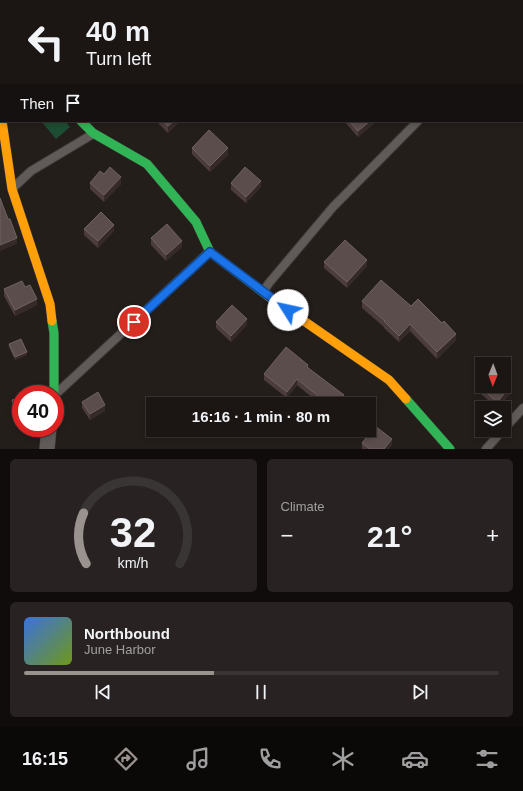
<!DOCTYPE html>
<html lang="en">
<head>
<meta charset="utf-8">
<style>
	:root { --surface:#1b1614; --page:#282322; --text:#f1f3f6; --muted:#a09fa0; --line:#393534; --accent:#9a928f }
	body { margin:0; font-family:Helvetica,sans-serif; background:var(--page); color:var(--text); height:100vh; display:flex; flex-direction:column; font-size:15px; white-space:nowrap }
	* { box-sizing:border-box; margin:0 }
	p { font-size:13px; color:var(--muted) }
	.icon { flex:none; width:22px; height:22px; fill:none; stroke:currentColor; stroke-width:2; stroke-linecap:round; stroke-linejoin:round }
	.map { position:relative; height:449px; overflow:hidden }
	.side { display:flex; flex-direction:column; gap:10px; padding:10px; background:#0f0c0b; flex:1 }
	.side>* { flex:none }
	.banner { position:absolute; left:0px; top:0px; width:523px; height:122px; box-shadow:0 2px 6px #0003,0 0 0 1px var(--line); background:#1b1614; color:var(--text); overflow:hidden }
	.needle { width:26px; rotate:181deg }
	.controls { position:absolute; left:475px; top:357px; display:grid; gap:8px }
	.controls a { display:grid; place-items:center; width:36px; height:36px; border-radius:0px; background:var(--surface); box-shadow:0 2px 6px #0003,0 0 0 1px var(--line); font-size:20px }
	.speed { position:absolute; left:12px; top:385px; display:flex; gap:8px; font-size:20px; font-weight:700; text-align:center }
	.speed>* { display:grid; place-content:center; width:52px; height:52px; border-radius:50%; background:var(--surface); box-shadow:0 2px 6px #0003,0 0 0 1px var(--line); line-height:1 }
	.speed .limit { border:6px solid #d22; background:#fff; color:#111 }
	.pin { position:absolute; display:grid; place-items:center; width:34px; height:34px; color:#fff; margin:-17px; border:2px solid #fff; border-radius:50%; box-shadow:0 1px 4px #0007 }
	.me { position:absolute; width:44px; margin:-22px; rotate:305deg; stroke-linejoin:round; filter:drop-shadow(0 0 3px #0008) }
	.turn { display:flex; align-items:center; gap:14px; height:84px; padding:0 20px; font-size:18px }
	.turn .icon { width:52px; height:52px; stroke-width:2.5 }
	.turn b { display:block; font-size:28px; line-height:34px }
	.then { display:flex; align-items:center; height:38px; padding:0 20px; background:#0003; gap:8px; font-size:15px }
	.big { font-size:30px; font-weight:600; line-height:1.1 }
	.side .card { flex:1; display:flex; flex-direction:column; justify-content:center; gap:6px; min-width:0; padding:0 14px; border-radius:6px; background:var(--page) }
	.side .dial { align-items:center; gap:0 }
	.dial svg { height:104px; overflow:visible; fill:none; stroke:var(--line); stroke-width:7; stroke-linecap:round; text-anchor:middle }
	.dial text { fill:var(--text); stroke:none }
	.song { display:flex; align-items:center; gap:12px }
	.cover { width:48px; height:48px; border-radius:6px; background:linear-gradient(135deg,hsl(220 70% 55%),hsl(80 70% 35%)) }
	.played { height:4px; border-radius:2px; background:linear-gradient(90deg,var(--accent) 40%,var(--line) 40%) }
	.keys { display:flex; justify-content:space-around; direction:ltr }
	.heat { display:flex; justify-content:space-between; align-items:center; font-size:22px; direction:ltr }
	.side .tiles { flex:1; display:grid; gap:10px; grid-template-columns:1fr 1fr }
	.card:last-child { grid-column:span 2 }
	.trip { position:absolute; left:146px; top:397px; width:230px; height:40px; border-radius:0px; background:var(--surface); box-shadow:0 2px 6px #0003,0 0 0 1px var(--line); font-weight:600; line-height:40px; text-align:center }
	.dock { display:flex; height:64px; justify-content:space-around; align-items:center; background:#0b0908; color:var(--muted) }
	.dock .icon { width:28px; height:28px }
	.dock .selected { color:var(--accent) }
	.dock b { font-size:18px; color:var(--text) }
	.map>svg:first-child { display:block }
	.green { fill:#1d4d32 }
	.lines { fill:none; stroke-linecap:round; stroke-linejoin:round }
	.lane-casing { stroke:#3e3837; stroke-width:10 }
	.street-casing { stroke:#3e3837; stroke-width:16 }
	.fast-casing { stroke:#3e3837; stroke-width:10 }
	.slow-casing { stroke:#3e3837; stroke-width:10 }
	.lane { stroke:#605b59; stroke-width:8 }
	.street { stroke:#605b59; stroke-width:15 }
	.fast { stroke:#30b455; stroke-width:9 }
	.slow { stroke:#ff9f0a; stroke-width:9 }
	.wall { fill:#4c3d3c }
	.shaded-wall { fill:#352a28 }
	.building { fill:#5b4d4c; stroke:#6f6260 }
	.route-casing { stroke:#114b97; stroke-width:10 }
	.route { stroke:#1a73e8; stroke-width:7 }
</style>
</head>
<body>
<div class="map">
<svg width="523" height="449" viewBox="0 0 523 449">
	<rect width="100%" height="100%" fill="#241e1b"/>
	<polygon class="green" points="41,121 65,121 70,127 56,139"/>
	<g class="lines">
		<defs>
			<g id="lane">
				<polyline points="495,0 496,1"/>
				<polyline points="15,186 31,171 93,134"/>
				<polyline points="263,292 269,283 333,207 418,121"/>
				<polyline points="58,392 209,252"/>
				<polyline points="504,429 523,408"/>
				<polyline points="486,449 503,430"/>
			</g>
			<g id="street">
				<polyline points="522,26 523,27"/>
				<polyline points="0,74 1,74"/>
				<polyline points="0,104 1,111"/>
				<polyline points="47,449 49,428"/>
			</g>
			<g id="fast">
				<polyline points="81,121 93,133 147,164 196,222 210,252 268,296"/>
				<polyline points="52,321 54,333 54,394"/>
				<polyline points="406,399 450,449"/>
			</g>
			<g id="slow">
				<polyline points="2,121 12,189 50,304 52,321"/>
				<polyline points="268,296 389,380 406,399"/>
			</g>
		</defs>
		<use href="#lane" class="lane-casing"/>
		<use href="#street" class="street-casing"/>
		<use href="#fast" class="fast-casing"/>
		<use href="#slow" class="slow-casing"/>
		<use href="#lane" class="lane"/>
		<use href="#street" class="street"/>
		<use href="#fast" class="fast"/>
		<use href="#slow" class="slow"/>
	</g>
	<g class="wall">
		<polygon points="30,0 82,0 82,1 31,1"/>
		<polygon points="156,121 180,121 168,133"/>
		<polygon points="344,121 377,121 358,137"/>
		<polygon points="192,148 228,155 210,172 192,154"/>
		<polygon points="104,174 121,184 104,202 90,189 90,183"/>
		<polygon points="231,183 261,187 246,203 231,190"/>
		<polygon points="84,229 114,231 98,248 84,235"/>
		<polygon points="151,238 182,247 166,261 151,245"/>
		<polygon points="324,262 367,266 347,288 324,268"/>
		<polygon points="25,287 37,305 15,316 4,296 4,289"/>
		<polygon points="362,301 411,306 456,340 437,359 410,331 399,342 384,328 384,327 362,308"/>
		<polygon points="216,322 247,325 231,342 216,328"/>
		<polygon points="9,344 27,355 15,360 9,347"/>
		<polygon points="308,368 344,402 342,404 320,404 297,385 287,398 264,380 264,374"/>
		<polygon points="480,387 512,392 497,408 480,393"/>
		<polygon points="21,397 16,415 12,404 12,400"/>
		<polygon points="82,402 105,411 90,420 82,408"/>
		<polygon points="362,443 392,445 388,449 362,449"/>
	</g>
	<g class="shaded-wall">
		<polygon points="73,0 82,0 82,1 72,1"/>
		<polygon points="174,121 180,121 168,133 168,126"/>
		<polygon points="370,121 377,121 358,137 358,131"/>
		<polygon points="228,148 228,155 210,172 210,166"/>
		<polygon points="121,177 121,184 104,202 104,195"/>
		<polygon points="261,181 261,187 246,203 246,197"/>
		<polygon points="114,225 114,231 98,248 98,241"/>
		<polygon points="17,238 17,244 0,251 0,245"/>
		<polygon points="182,241 182,247 166,261 166,255"/>
		<polygon points="367,260 367,266 347,288 347,282"/>
		<polygon points="37,299 37,305 15,316 15,310"/>
		<polygon points="247,319 247,325 231,342 231,336"/>
		<polygon points="410,324 410,331 399,342 399,336"/>
		<polygon points="456,334 456,340 437,359 437,352"/>
		<polygon points="27,352 27,355 15,360 15,357"/>
		<polygon points="297,379 297,385 287,398 287,392"/>
		<polygon points="512,385 512,392 497,408 497,402"/>
		<polygon points="344,395 344,402 342,404 337,404"/>
		<polygon points="105,405 105,411 90,420 90,414"/>
		<polygon points="21,410 21,413 16,415 16,412"/>
		<polygon points="392,439 392,445 388,449 384,449"/>
	</g>
	<g class="building">
		<polygon points="38,0 58,0 57,1 39,1"/>
		<polygon points="58,0 73,0 72,1 59,1"/>
		<polygon points="163,121 174,121 168,126"/>
		<polygon points="349,121 370,121 358,131"/>
		<polygon points="209,130 228,148 210,166 192,148"/>
		<polygon points="110,167 121,177 104,195 90,183 100,171 104,174"/>
		<polygon points="245,167 261,181 246,197 231,183"/>
		<polygon points="0,198 8,219 10,219 17,238 0,245"/>
		<polygon points="101,212 114,225 98,241 84,229"/>
		<polygon points="167,224 182,241 166,255 151,238"/>
		<polygon points="345,240 367,260 347,282 324,262"/>
		<polygon points="381,280 411,306 418,299 442,323 444,321 456,334 437,352 410,324 399,336 384,321 385,321 362,301"/>
		<polygon points="22,281 25,287 30,285 37,299 15,310 4,289"/>
		<polygon points="232,305 247,319 231,336 216,322"/>
		<polygon points="21,339 27,352 15,357 9,344"/>
		<polygon points="286,347 308,365 307,367 344,395 337,404 328,404 297,379 287,392 264,374"/>
		<polygon points="504,379 512,385 497,402 480,387 482,385 482,386 504,386"/>
		<polygon points="98,392 105,405 90,414 82,402"/>
		<polygon points="21,397 21,410 16,412 12,400"/>
		<polygon points="375,426 392,439 384,449 370,449 362,443"/>
	</g>
	<g class="lines">
		<defs>
			<polyline id="route" points="134,322 210,252 288,310"/>
		</defs>
		<use href="#route" class="route-casing"/>
		<use href="#route" class="route"/>
	</g>
</svg>
<div class="controls">
<a><svg class="needle" viewBox="-14 -14 28 28"><path d="M0-13l5 13h-10z" fill="#e53935"/><path d="M0 13l5-13h-10z" fill="#a09fa0"/></svg></a>
<a><svg class="icon" aria-label="layers" viewBox="0 0 24 24"><path d="M12 4l9 5-9 5-9-5zM3 14l9 5 9-5"/></svg></a>
</div>
<div class="speed"><div class="limit">40</div></div>
<div class="pin" style="left:134px;top:322px;background:#d93025"><svg class="icon" aria-label="arrive" viewBox="0 0 24 24"><path d="M6 21V4h12l-3 4 3 4H6"/></svg></div>
<svg class="me" style="left:288px;top:310px" viewBox="-20 -20 40 40"><circle r="19" fill="#fff"/><path d="M0-13L10 11 0 6-10 11z" fill="#1a73e8"/></svg>
<div class="trip">16:16 · 1 min · 80 m</div>
<div class="banner">
<div class="turn"><svg class="icon" aria-label="left" viewBox="0 0 24 24"><path d="M17 20v-9H6M10 6l-5 5 5 5"/></svg><div><b>40 m</b>Turn left</div></div>
<div class="then">Then<svg class="icon" aria-label="arrive" viewBox="0 0 24 24"><path d="M6 21V4h12l-3 4 3 4H6"/></svg></div>
</div>
</div>
<section class="side">
<div class="tiles">
<div class="card dial"><svg viewBox="0 0 100 80">
<path d="M14 69A42 42 0 1 1 86 69"/>
<path d="M14 69A42 42 0 0 1 12 30" stroke="#9a928f"/>
<text x="50" y="56" font-size="32" font-weight="700">32</text>
<text x="50" y="72" font-size="11">km/h</text>
</svg></div>
<div class="card"><p>Climate</p>
<div class="heat"><a>−</a><b class="big">21°</b><a>+</a></div>
</div>
<div class="card">
<div class="song"><i class="cover"></i><div><b>Northbound</b><p>June Harbor</p></div></div>
<div class="played"></div>
<div class="keys"><svg class="icon" aria-label="previous" viewBox="0 0 24 24"><path d="M18 5L8 12l10 7zM5 5v14"/></svg><svg class="icon" aria-label="pause" viewBox="0 0 24 24"><path d="M8 5v14M16 5v14"/></svg><svg class="icon" aria-label="next" viewBox="0 0 24 24"><path d="M6 5l10 7-10 7zM19 5v14"/></svg></div>
</div>
</div>
</section>
<nav class="dock">
<b>16:15</b>
<svg class="icon selected" aria-label="directions" viewBox="0 0 24 24"><path d="M12 3l9 9-9 9-9-9zM9 14v-3h6M13 9l2 2-2 2"/></svg>
<svg class="icon" aria-label="music" viewBox="0 0 24 24"><path d="M9 18V5l10-2v13"/><circle cx="6" cy="18" r="3"/><circle cx="16" cy="16" r="3"/></svg>
<svg class="icon" aria-label="phone" viewBox="0 0 24 24"><path d="M5 4h4l2 5-3 2q2 4 5 5l2-3 5 2v4C11 20 4 13 5 4z"/></svg>
<svg class="icon" aria-label="climate" viewBox="0 0 24 24"><path d="M12 3v18M4 7l16 10M4 17L20 7"/></svg>
<svg class="icon" aria-label="car" viewBox="0 0 24 24"><path d="M5 17H2v-5l4-1 3-4h7l3 4 3 1v5h-3M9 17h6M6 11h13"/><circle cx="7" cy="17" r="2"/><circle cx="17" cy="17" r="2"/></svg>
<svg class="icon" aria-label="filters" viewBox="0 0 24 24"><path d="M4 7h16M4 17h16"/><circle cx="9" cy="7" r="2"/><circle cx="15" cy="17" r="2"/></svg>
</nav>
</body>
</html>
